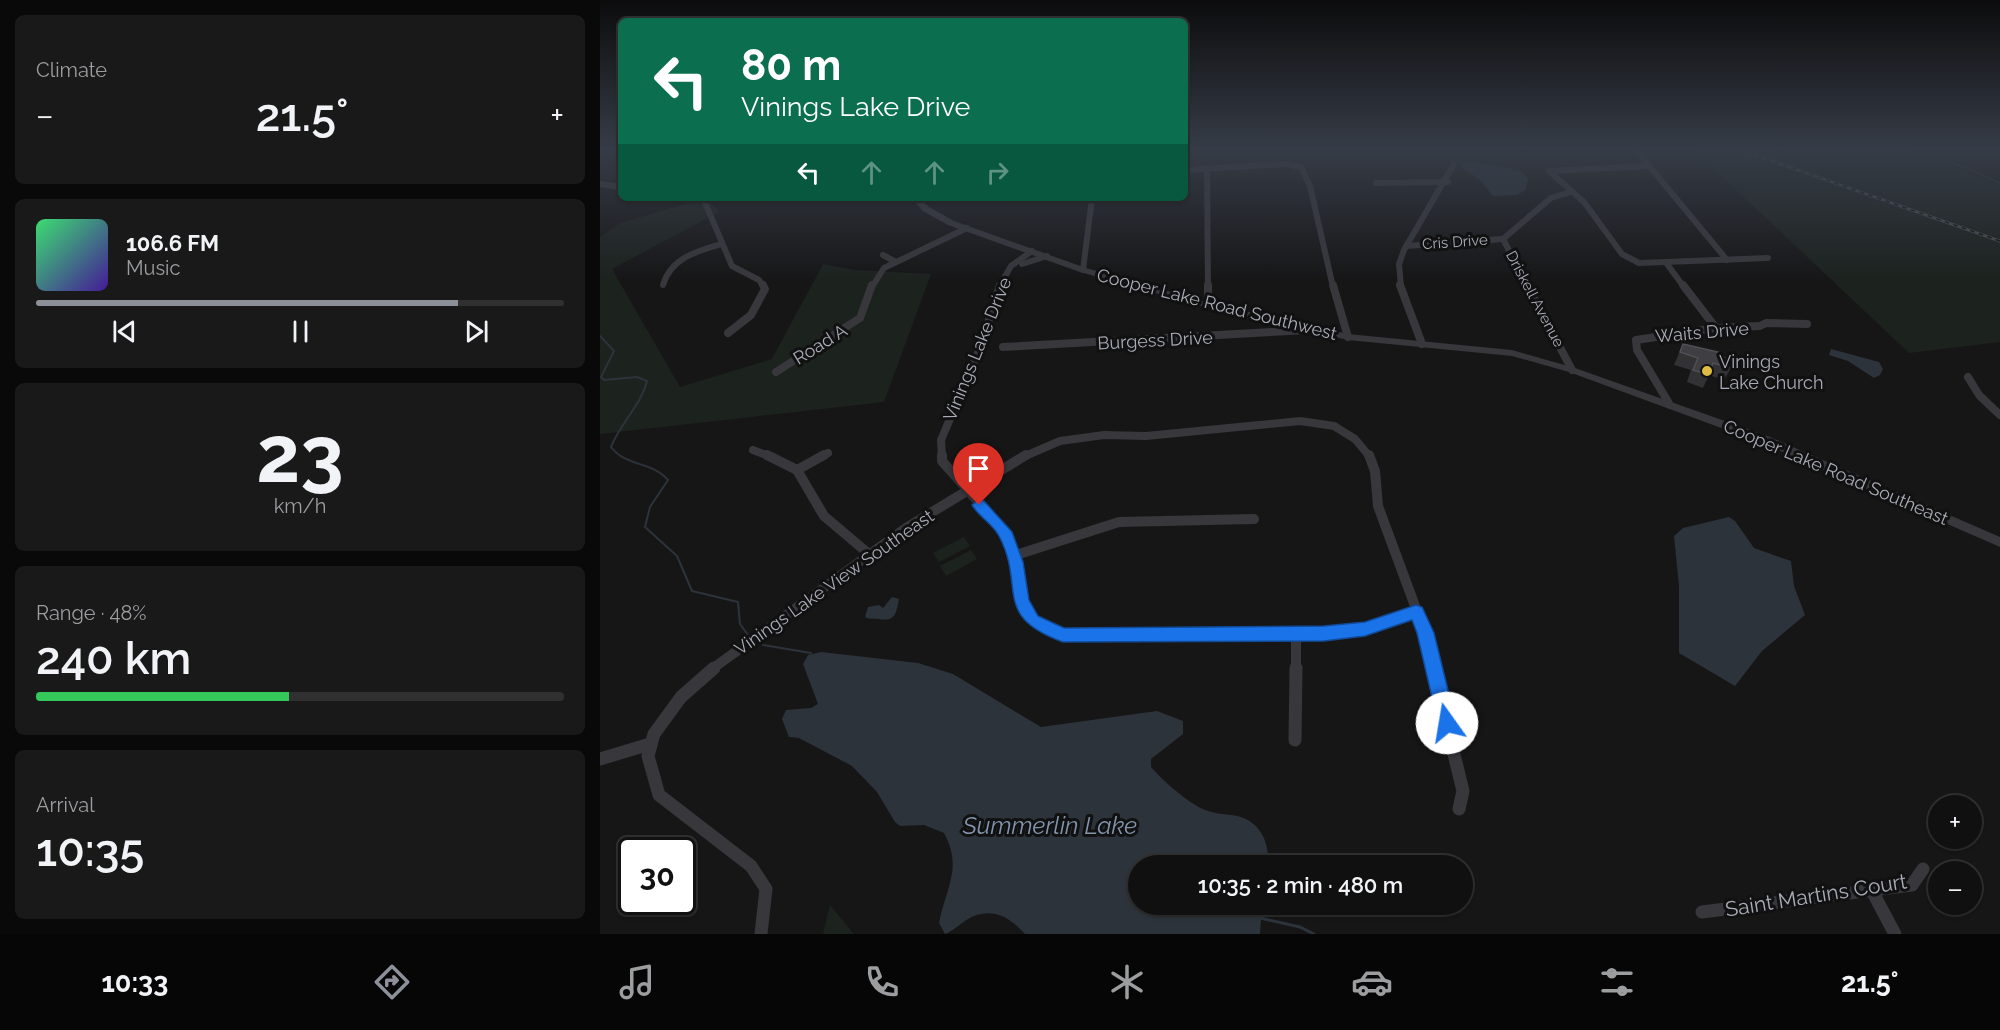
<!DOCTYPE html>
<html lang="en">
<head>
<meta charset="utf-8">
<style>
	:root { --surface:#101011; --page:#19191a; --text:#f1f3f6; --muted:#9c9d9f; --line:#303031; --accent:#8c9099 }
	body { margin:0; font-family:Raleway,sans-serif; background:var(--page); color:var(--text); height:100vh; display:flex; flex-direction:column; font-size:22px; white-space:nowrap }
	* { box-sizing:border-box; margin:0 }
	p { font-size:20px; color:var(--muted) }
	.icon { flex:none; width:33px; height:33px; fill:none; stroke:currentColor; stroke-width:2; stroke-linecap:round; stroke-linejoin:round }
	.map { position:relative; flex:1; overflow:hidden }
	.drawer { display:flex; flex-direction:column; gap:15px; padding:15px; background:#090909; width:600px }
	.drawer>* { flex:none }
	.hud { position:absolute; left:18px; top:18px; width:570px; height:183px; border-radius:9px; box-shadow:0 2px 4px #0004,0 0 0 2px var(--line); background:#0b6e4f; color:#fff; overflow:hidden }
	.controls { position:absolute; left:1328px; top:795px; display:grid; gap:12px }
	.controls a { display:grid; place-items:center; width:54px; height:54px; border-radius:50%; background:var(--surface); box-shadow:0 2px 4px #0004,0 0 0 2px var(--line); font-size:30px }
	.speed { position:absolute; left:18px; top:837px; display:flex; gap:12px; font-size:30px; font-weight:700; text-align:center }
	.speed>* { display:grid; place-content:center; width:78px; height:78px; border-radius:50%; background:var(--surface); box-shadow:0 2px 4px #0004,0 0 0 2px var(--line); line-height:1 }
	.speed .limit { border:3px solid #111; border-radius:9px; background:#fff; color:#111 }
	.pin { position:absolute; display:grid; place-items:center; width:51px; height:51px; color:#fff; margin:-62px -26px; border-radius:50% 50% 50% 0; rotate:-45deg; box-shadow:0 0 6px #0007 }
	.pin .icon { rotate:45deg }
	.me { position:absolute; width:66px; margin:-33px; rotate:347deg; stroke-linejoin:round; filter:drop-shadow(0 0 4px #0008) }
	.turn { display:flex; align-items:center; gap:21px; height:126px; padding:0 24px; font-size:27px }
	.turn .icon { width:78px; height:78px; stroke-width:2.5 }
	.turn b { display:block; font-size:42px; line-height:51px }
	.lanes { display:flex; align-items:center; height:57px; padding:0 24px; background:#0003; justify-content:center; gap:30px; direction:ltr }
	.lanes .off { opacity:.35 }
	.big { font-size:45px; font-weight:600; line-height:1.1 }
	.drawer .card { flex:1; display:flex; flex-direction:column; justify-content:center; gap:9px; min-width:0; padding:0 21px; border-radius:9px; background:var(--page) }
	.drawer .dial { align-items:center; gap:0 }
	.dial b { font-size:78px; line-height:1 }
	.song { display:flex; align-items:center; gap:18px }
	.cover { width:72px; height:72px; border-radius:9px; background:linear-gradient(135deg,hsl(140 70% 55%),hsl(260 70% 35%)) }
	.played { height:6px; border-radius:3px; background:linear-gradient(90deg,var(--accent) 80%,var(--line) 80%) }
	.keys { display:flex; justify-content:space-around; direction:ltr }
	.heat { display:flex; justify-content:space-between; align-items:center; font-size:33px; direction:ltr }
	.charge { height:9px; border-radius:4px; background:linear-gradient(90deg,#34c759 48%,var(--line) 0) }
	.trip { position:absolute; left:528px; top:855px; width:345px; height:60px; border-radius:30px; background:var(--surface); box-shadow:0 2px 4px #0004,0 0 0 2px var(--line); font-weight:600; line-height:60px; text-align:center }
	.tabs { display:flex; height:96px; justify-content:space-around; align-items:center; background:#060607; color:var(--muted) }
	.tabs .icon { width:42px; height:42px }
	.tabs .active { color:var(--accent) }
	.tabs b { font-size:27px; color:var(--text) }
	main { display:flex; flex:1; min-height:0 }
	.map>svg:first-child { display:block }
	.green { fill:#1c221e }
	.water { fill:#2d333a }
	.lines { fill:none; stroke-linecap:round; stroke-linejoin:round }
	.stream-far2 { stroke:#2d333a; stroke-width:1.5 }
	.stream-far1 { stroke:#2d333a; stroke-width:2 }
	.stream { stroke:#2d333a; stroke-width:3 }
	.minor-far3 { stroke:#37373c; stroke-width:6 }
	.minor-far2 { stroke:#37373c; stroke-width:8 }
	.minor-far1 { stroke:#37373c; stroke-width:10 }
	.minor { stroke:#37373c; stroke-width:13 }
	.tertiary { fill:#37373c; fill-rule:evenodd }
	.rail-casing { stroke:#4a4b51; stroke-width:3 }
	.rail { stroke:#111112; stroke-width:1.5; stroke-dasharray:4.5; stroke-linecap:butt }
	.wall { fill:#323235 }
	.building { fill:#3f3f43; stroke:#4f5055; stroke-width:1.5 }
	.route { fill:#1a73e8; stroke:#114b97; stroke-width:1.5 }
	.poi-dot { fill:#dfbd45; stroke:#111112; stroke-width:2 }
	.labels { text-anchor:middle; dominant-baseline:central; stroke-width:6; stroke-linejoin:round; paint-order:stroke }
	.far-street-label { font-size:15px; fill:#a9abb6; stroke:#111112 }
	.street-label { font-size:18px; fill:#a9abb6; stroke:#111112 }
	.poi-label { font-size:18px; fill:#a9abb6; stroke:#111112; text-anchor:start }
	.near-street-label { font-size:21px; fill:#a9abb6; stroke:#111112 }
	.near-water-label { font-size:24px; font-style:italic; fill:#8395ad; stroke:#111112 }
</style>
</head>
<body>
<main>
<section class="drawer">
<div class="card"><p>Climate</p>
<div class="heat"><a>−</a><b class="big">21.5°</b><a>+</a></div>
</div>
<div class="card">
<div class="song"><i class="cover"></i><div><b>106.6 FM</b><p>Music</p></div></div>
<div class="played"></div>
<div class="keys"><svg class="icon" aria-label="previous" viewBox="0 0 24 24"><path d="M18 5L8 12l10 7zM5 5v14"/></svg><svg class="icon" aria-label="pause" viewBox="0 0 24 24"><path d="M8 5v14M16 5v14"/></svg><svg class="icon" aria-label="next" viewBox="0 0 24 24"><path d="M6 5l10 7-10 7zM19 5v14"/></svg></div>
</div>
<div class="card dial"><b>23</b><p>km/h</p></div>
<div class="card"><p>Range · 48%</p><b class="big">240 km</b><div class="charge"></div></div>
<div class="card"><p>Arrival</p><b class="big">10:35</b></div>
</section>
<div class="map">
<svg width="1400" height="934" viewBox="0 0 1400 934">
	<rect width="100%" height="100%" fill="#161617"/>
	<g class="green">
		<polygon points="1094,150 1306,150 1400,184 1400,342 1309,353"/>
		<polygon points="106,198 119,212 12,269 80,387 172,359 223,264 255,270 331,274 284,402 0,434 0,237 20,223"/>
		<polygon points="364,537 370,546 339,562 333,553"/>
		<polygon points="371,550 377,559 346,576 340,566"/>
		<polygon points="230,905 254,934 223,934"/>
	</g>
	<g class="water">
		<polygon points="871,161 921,171 928,178 926,189 918,195 893,196 879,179 862,168 862,163"/>
		<polygon points="1231,349 1279,362 1283,369 1280,375 1274,378 1248,361 1229,355"/>
		<polygon points="1129,517 1135,521 1154,548 1191,561 1194,586 1205,615 1162,651 1135,686 1079,653 1079,586 1074,536 1083,528"/>
		<path d="M292,597L299,599C296,613 296,622 279,619C273,618 271,620 265,617L268,607L279,605L283,608Z"/>
		<path d="M221,652L318,663L353,674L441,727L557,711L583,721V734L551,759V767C562,780 588,803 605,810C615,814 626,814 637,816C660,821 671,844 667,865L538,866V904L662,905L660,934H425C411,919 396,908 374,916C363,920 356,930 345,934L339,923C346,887 363,868 344,833L324,825L300,826L295,822L277,792L252,766L199,738L189,737L182,719L186,710L211,708L218,704L203,664L208,655Z"/>
	</g>
	<g class="lines">
		<polyline class="stream-far2" points="1244,150 1326,156 1365,167 1400,183"/>
		<g class="stream-far1">
			<path d="M0,336L14,351L1,377L4,380L37,377L47,381C41,406 20,423 11,447C26,467 52,461 68,480L50,507L45,527L77,556L92,591L138,602L140,624L148,635"/>
			<polyline points="163,645 211,653"/>
		</g>
		<polyline class="stream" points="660,918 700,927 714,934"/>
		<g class="minor-far3">
			<polyline points="1036,150 1127,260"/>
			<polyline points="607,169 608,287"/>
			<polyline points="585,170 686,164 701,167 710,186 733,287"/>
			<polyline points="949,171 984,202 1022,254 1039,263 1168,258"/>
			<polyline points="949,171 1049,166"/>
			<polyline points="776,183 848,182"/>
			<polyline points="0,184 21,187"/>
			<polyline points="103,198 132,266 159,280 164,287"/>
			<polyline points="806,246 903,239"/>
			<polyline points="283,255 296,262"/>
			<polyline points="422,264 447,256"/>
			<polyline points="1067,264 1084,287"/>
			<polyline points="483,270 492,198"/>
			<path d="M63,285C71,258 97,251 122,244"/>
			<polyline points="272,287 284,268 367,228"/>
			<polyline points="399,287 411,266 432,251"/>
			<polyline points="801,287 799,264 804,250 854,164"/>
			<polyline points="928,287 903,239 951,198 971,192"/>
		</g>
		<g class="minor-far2">
			<polyline points="608,285 608,305"/>
			<polyline points="733,285 748,337"/>
			<polyline points="800,285 822,344"/>
			<polyline points="927,285 972,370"/>
			<polyline points="1083,285 1116,328"/>
			<polyline points="128,333 151,315 165,289 163,285"/>
			<polyline points="403,347 708,330"/>
			<polyline points="176,372 260,318 272,285"/>
			<polyline points="1368,377 1379,395 1400,415"/>
			<polyline points="1070,405 1037,350 1036,340 1116,328 1160,326 1166,323 1207,324"/>
			<polyline points="153,450 171,457"/>
			<polyline points="221,457 228,453"/>
			<polyline points="342,457 341,440 380,348 400,285"/>
			<polyline points="423,457 460,441 504,435 546,436 700,421 734,426 755,439 770,457"/>
		</g>
		<g class="minor-far1">
			<polyline points="167,455 197,470 224,516 269,554"/>
			<polyline points="342,455 342,461 405,532 416,562 421,601 433,621 463,635 724,634 765,629 816,612"/>
			<polyline points="769,455 775,471 778,506 825,633 834,669"/>
			<polyline points="197,470 224,455"/>
			<polyline points="413,556 519,522 654,519"/>
			<polyline points="112,669 306,528 426,455"/>
			<polyline points="696,669 696,634"/>
		</g>
		<g class="minor">
			<polyline points="114,668 81,697 54,734 48,756 59,795 151,866 166,889 161,934"/>
			<polyline points="833,668 863,791 859,809"/>
			<polyline points="695,740 696,668"/>
			<polyline points="0,759 50,744"/>
			<polyline points="1271,889 1295,934"/>
			<polyline points="1102,912 1312,885 1323,869"/>
		</g>
		<polygon class="tertiary" points="311,198 319,198 329,207 354,221 486,268 610,303 748,334 912,350 975,368 1170,437 1400,537 1400,547 1162,443 969,372 912,356 748,340 605,307 480,272 348,225 323,211"/>
		<defs>
			<polyline id="rail" points="1141,150 1400,241"/>
		</defs>
		<use href="#rail" class="rail-casing"/>
		<use href="#rail" class="rail"/>
	</g>
	<polygon class="wall" points="1083,344 1117,355 1131,368 1124,380 1109,375 1103,388 1087,382 1091,370 1074,365"/>
	<polygon class="building" points="1083,344 1118,352 1117,355 1133,360 1131,368 1113,363 1109,375 1093,370 1098,358 1080,352"/>
	<linearGradient id="sky" x2="0" y2="1"><stop stop-color="#0c0c0d"/><stop offset="0.53" stop-color="#363c47"/><stop offset="1" stop-color="#363c47" stop-opacity="0"/></linearGradient>
	<rect width="1400" height="281" fill="url(#sky)"/>
	<path class="route" d="M379,499L384,501L412,532L423,562L429,600L438,616L464,628L724,626L765,622L816,605L822,607L834,633L856,723L853,729L847,732L840,729L838,723L817,633L812,620L765,636L724,641L463,642C391,616 426,587 399,536C393,524 379,517 372,505Z"/>
	<circle class="poi-dot" cx="1107" cy="371" r="6"/>
	<g class="labels">
		<g class="far-street-label">
			<text transform="translate(855 242) rotate(-4)">Cris Drive</text>
			<text transform="translate(935 299) rotate(62)">Driskell Avenue</text>
		</g>
		<g class="street-label">
			<text transform="translate(617 304) rotate(14)">Cooper Lake Road Southwest</text>
			<text transform="translate(1102 332) rotate(-5)">Waits Drive</text>
			<text transform="translate(555 340) rotate(-3)">Burgess Drive</text>
			<text transform="translate(220 344) rotate(-32)">Road A</text>
			<text transform="translate(377 349) rotate(-68)">Vinings Lake Drive</text>
			<text transform="translate(1236 472) rotate(23)">Cooper Lake Road Southeast</text>
			<text transform="translate(234 582) rotate(-35)">Vinings Lake View Southeast</text>
		</g>
		<g class="poi-label">
			<text x="1119" y="361">Vinings<tspan x="1119" dy="21">Lake Church</tspan></text>
		</g>
		<g class="near-street-label">
			<text transform="translate(1216 895) rotate(-9)">Saint Martins Court</text>
		</g>
		<g class="near-water-label">
			<text x="450" y="825">Summerlin Lake</text>
		</g>
	</g>
</svg>
<div class="controls">
<a>+</a>
<a>−</a>
</div>
<div class="speed"><div class="limit">30</div></div>
<div class="pin" style="left:379px;top:505px;background:#d93025"><svg class="icon" aria-label="arrive" viewBox="0 0 24 24"><path d="M6 21V4h12l-3 4 3 4H6"/></svg></div>
<svg class="me" style="left:847px;top:723px" viewBox="-20 -20 40 40"><circle r="19" fill="#fff"/><path d="M0-13L10 11 0 6-10 11z" fill="#1a73e8"/></svg>
<div class="trip">10:35 · 2 min · 480 m</div>
<div class="hud">
<div class="turn"><svg class="icon" aria-label="left" viewBox="0 0 24 24"><path d="M17 20v-9H6M10 6l-5 5 5 5"/></svg><div><b>80 m</b>Vinings Lake Drive</div></div>
<div class="lanes"><svg class="icon" aria-label="left" viewBox="0 0 24 24"><path d="M17 20v-9H6M10 6l-5 5 5 5"/></svg><svg class="icon off" aria-label="ahead" viewBox="0 0 24 24"><path d="M12 20V5M6 11l6-6 6 6"/></svg><svg class="icon off" aria-label="ahead" viewBox="0 0 24 24"><path d="M12 20V5M6 11l6-6 6 6"/></svg><svg class="icon off" aria-label="right" viewBox="0 0 24 24"><path d="M7 20v-9h11M14 6l5 5-5 5"/></svg></div>
</div>
</div>
</main>
<nav class="tabs">
<b>10:33</b>
<svg class="icon active" aria-label="directions" viewBox="0 0 24 24"><path d="M12 3l9 9-9 9-9-9zM9 14v-3h6M13 9l2 2-2 2"/></svg>
<svg class="icon" aria-label="music" viewBox="0 0 24 24"><path d="M9 18V5l10-2v13"/><circle cx="6" cy="18" r="3"/><circle cx="16" cy="16" r="3"/></svg>
<svg class="icon" aria-label="phone" viewBox="0 0 24 24"><path d="M5 4h4l2 5-3 2q2 4 5 5l2-3 5 2v4C11 20 4 13 5 4z"/></svg>
<svg class="icon" aria-label="climate" viewBox="0 0 24 24"><path d="M12 3v18M4 7l16 10M4 17L20 7"/></svg>
<svg class="icon" aria-label="car" viewBox="0 0 24 24"><path d="M5 17H2v-5l4-1 3-4h7l3 4 3 1v5h-3M9 17h6M6 11h13"/><circle cx="7" cy="17" r="2"/><circle cx="17" cy="17" r="2"/></svg>
<svg class="icon" aria-label="filters" viewBox="0 0 24 24"><path d="M4 7h16M4 17h16"/><circle cx="9" cy="7" r="2"/><circle cx="15" cy="17" r="2"/></svg>
<b>21.5°</b>
</nav>
</body>
</html>
